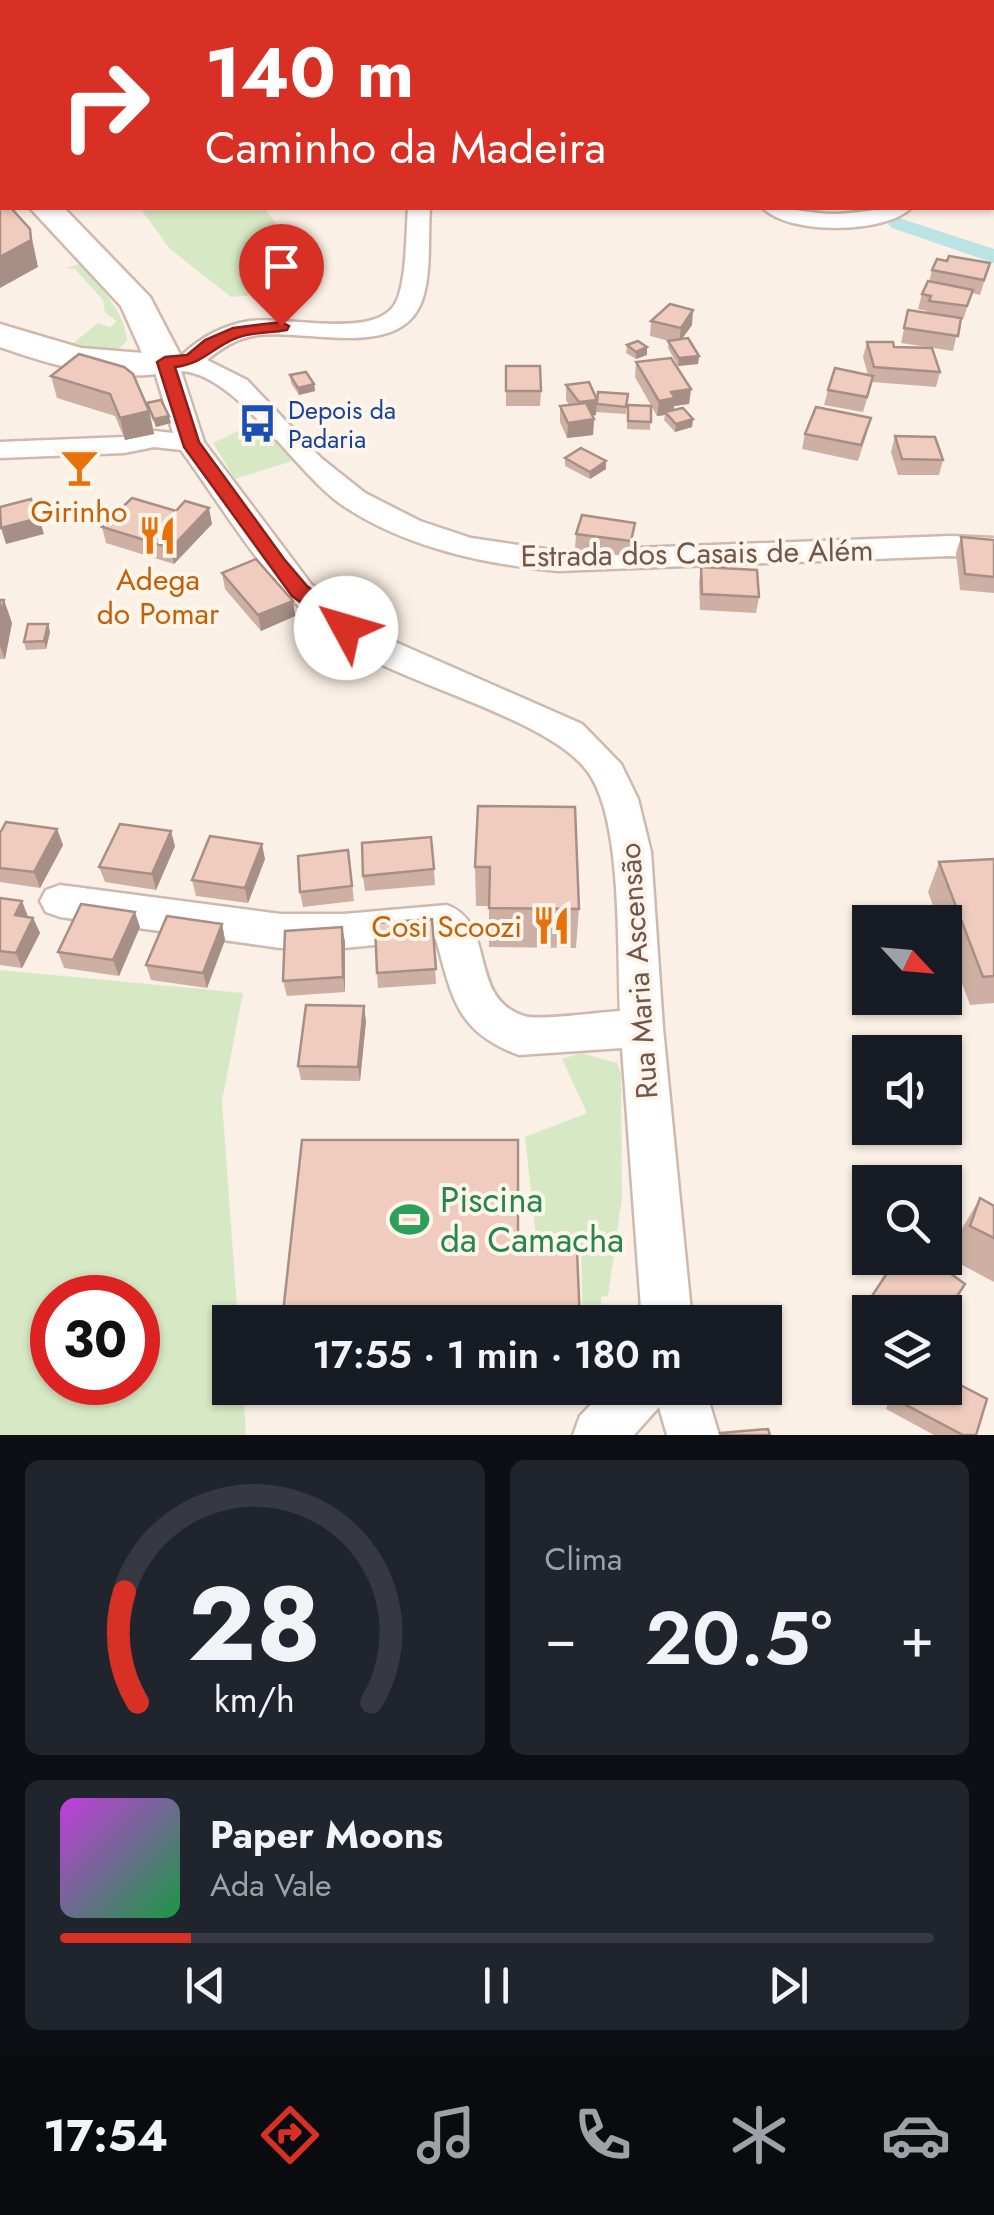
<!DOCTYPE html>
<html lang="pt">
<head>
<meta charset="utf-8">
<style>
	:root { --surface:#171b24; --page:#20242c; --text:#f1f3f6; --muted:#9ea1a6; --line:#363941; --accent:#d93025 }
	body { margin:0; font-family:Jost,sans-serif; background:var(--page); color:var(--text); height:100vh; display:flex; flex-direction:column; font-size:38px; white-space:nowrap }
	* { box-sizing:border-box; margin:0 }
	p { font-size:32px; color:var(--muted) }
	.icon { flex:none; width:55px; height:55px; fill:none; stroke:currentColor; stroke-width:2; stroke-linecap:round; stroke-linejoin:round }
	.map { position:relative; height:1435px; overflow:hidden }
	.side { display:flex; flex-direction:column; gap:25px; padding:25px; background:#0d0f14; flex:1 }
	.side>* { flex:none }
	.top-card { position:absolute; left:0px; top:0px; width:995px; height:210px; box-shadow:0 2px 8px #0004; background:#d93025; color:#fff; overflow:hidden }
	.needle { width:65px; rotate:116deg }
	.tools { position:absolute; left:852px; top:905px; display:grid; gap:20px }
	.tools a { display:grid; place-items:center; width:110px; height:110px; border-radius:0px; background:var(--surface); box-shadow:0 2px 8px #0004; font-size:50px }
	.speed { position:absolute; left:30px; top:1275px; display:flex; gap:20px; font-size:50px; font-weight:700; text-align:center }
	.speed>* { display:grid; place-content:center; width:130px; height:130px; border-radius:50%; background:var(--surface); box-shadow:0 2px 8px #0004; line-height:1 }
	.speed .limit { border:15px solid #d22; background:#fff; color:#111 }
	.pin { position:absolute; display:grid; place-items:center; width:85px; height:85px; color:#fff; margin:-102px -42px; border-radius:50% 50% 50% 0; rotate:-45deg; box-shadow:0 0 10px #0007 }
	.pin .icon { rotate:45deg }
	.me { position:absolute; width:110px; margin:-55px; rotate:309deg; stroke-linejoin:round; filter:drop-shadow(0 0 8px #0008) }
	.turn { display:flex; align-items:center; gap:35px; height:210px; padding:0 40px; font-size:45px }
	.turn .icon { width:130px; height:130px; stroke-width:2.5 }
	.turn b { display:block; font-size:70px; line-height:85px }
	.big { font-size:75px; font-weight:600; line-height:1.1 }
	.side .tile { flex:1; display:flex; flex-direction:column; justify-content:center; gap:15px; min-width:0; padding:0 35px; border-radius:15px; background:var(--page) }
	.side .dial { align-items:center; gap:0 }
	.dial svg { height:260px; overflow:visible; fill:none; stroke:var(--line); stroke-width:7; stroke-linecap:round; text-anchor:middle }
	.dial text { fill:var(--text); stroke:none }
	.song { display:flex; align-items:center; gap:30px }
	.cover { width:120px; height:120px; border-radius:15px; background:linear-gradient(135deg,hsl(290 70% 55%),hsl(140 70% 35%)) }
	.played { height:10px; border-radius:5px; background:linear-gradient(90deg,var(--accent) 15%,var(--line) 15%) }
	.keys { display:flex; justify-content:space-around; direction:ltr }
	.heat { display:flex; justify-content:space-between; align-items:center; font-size:55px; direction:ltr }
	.side .tiles { flex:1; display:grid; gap:25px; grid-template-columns:1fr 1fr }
	.tile:last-child { grid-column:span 2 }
	.trip { position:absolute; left:212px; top:1305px; width:570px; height:100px; border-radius:0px; background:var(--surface); box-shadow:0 2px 8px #0004; font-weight:600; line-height:100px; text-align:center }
	.tab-bar { display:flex; height:160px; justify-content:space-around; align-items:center; background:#090b0e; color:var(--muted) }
	.tab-bar .icon { width:70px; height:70px }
	.tab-bar .current { color:var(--accent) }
	.tab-bar b { font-size:45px; color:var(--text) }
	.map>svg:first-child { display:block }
	.green { fill:#d7e9c4; fill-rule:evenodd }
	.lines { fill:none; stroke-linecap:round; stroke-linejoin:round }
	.canal { fill:#bae3e4; fill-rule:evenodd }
	.minor-casing { stroke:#cfb9af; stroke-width:5 }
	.secondary-casing { stroke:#d2b8ac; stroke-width:5 }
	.minor { fill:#fff; fill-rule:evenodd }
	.secondary { fill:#fff; fill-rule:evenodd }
	.wall { fill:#ceafa3 }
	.shaded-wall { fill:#a88f85 }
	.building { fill:#f0ccbe; stroke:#a88f85; stroke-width:2.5 }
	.route { fill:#d93025; stroke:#8d1f18; stroke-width:2.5 }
	.labels { text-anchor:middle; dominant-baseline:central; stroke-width:8; stroke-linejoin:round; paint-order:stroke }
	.far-transit-label { font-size:25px; fill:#164399; stroke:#fef5eb; text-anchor:start }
	.food-label { font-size:30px; fill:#c56008; stroke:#fef5eb }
	.street-label { font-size:30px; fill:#74554b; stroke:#fef5eb }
	.near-leisure-label { font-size:35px; fill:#27864d; stroke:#fef5eb; text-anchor:start }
</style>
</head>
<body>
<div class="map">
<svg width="994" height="1435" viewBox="0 0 994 1435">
	<rect width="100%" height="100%" fill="#fbf0e5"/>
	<g class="green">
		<polygon points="140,208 269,208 267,212 292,242 284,275 254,295 231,297 170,249"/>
		<path d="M80,264C99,286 124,310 127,340C111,362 93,352 71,345L98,323L110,327L117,321L105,313L103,300L75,269L65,268Z"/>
		<polygon points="248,426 263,429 296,460 235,479 213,443"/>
		<path d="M0,970L243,993L222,1101L238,1322H230V1388H243L246,1435H0ZM52,1298H138V1382H52Z"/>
		<polygon points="581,1053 617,1063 621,1073 622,1197 608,1296 601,1297 602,1322 583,1322 581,1248 537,1247 525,1137 587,1113 562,1059"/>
	</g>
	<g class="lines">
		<g class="canal">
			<polygon points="728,0 745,0 746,2 730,2"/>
			<polygon points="899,218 994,249 994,263 892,228 888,224 892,220"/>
		</g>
		<defs>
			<g id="minor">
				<polygon points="513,0 543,0 545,2 515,2"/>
				<rect x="0" y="15" width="2" height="13"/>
				<polygon points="994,154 994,167 992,167 992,154"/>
				<path d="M408,208H430C428,235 431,268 424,294C406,367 297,324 248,337C232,341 219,350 207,360L247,380L321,458L365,493L420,521L471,538L558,551L950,536L994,538V558L950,556L558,571C484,564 408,548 345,507C295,474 238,374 181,371L204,442L311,584L377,634L582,724L621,764L638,799L651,852L663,1028L692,1322H642L622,1048L519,1055C456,1032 452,997 436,939L344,948H280L60,917L46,912L40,901L46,890L60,885L280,914H344L447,905C497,923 467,998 524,1016C539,1021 600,1012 620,1011C617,950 623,820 588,772C551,720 412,686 354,650C278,605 232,520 181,450L154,447L124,453L0,458V442L124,437L154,431L173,433L152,362L165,354L182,355C201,337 224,325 250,321C287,316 369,338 393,307C407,290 406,231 408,208Z"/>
				<path d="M763,208C787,206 809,214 833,214C860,214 885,206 911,208C885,234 789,235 763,208Z"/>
				<polygon points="607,1388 705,1388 719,1435 667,1435 659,1407 634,1435 573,1435 580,1416"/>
			</g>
			<g id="secondary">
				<polygon points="2,116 2,134 0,135 0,117"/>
				<rect x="0" y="173" width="2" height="18"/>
				<path d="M30,208H64L150,297L184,362L178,370C118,385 57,367 0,347V324L81,348L142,353L121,306Z"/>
			</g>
		</defs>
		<use href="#minor" class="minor-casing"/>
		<use href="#secondary" class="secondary-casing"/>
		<use href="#minor" class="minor"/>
		<use href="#secondary" class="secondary"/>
	</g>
	<g class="wall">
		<polygon points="947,261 990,263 980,295 972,293 963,320 960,320 953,351 901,343 908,310 926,313 927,311 918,309 922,294 929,282 932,270"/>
		<polygon points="651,321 692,325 682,339 699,356 698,364 678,366 668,348 669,341 650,336"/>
		<polygon points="867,342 894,347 940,372 936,387 872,382 863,412 824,405 828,390 868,375 863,357"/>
		<polygon points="627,345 647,355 636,359 626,353"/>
		<polygon points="79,354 148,408 171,423 156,427 150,414 154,434 125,440 115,416 57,398 51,376"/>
		<polygon points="636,362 691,389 689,404 674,406 674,410 693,419 692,427 675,432 664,420 665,415 657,416 635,377"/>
		<polygon points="506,366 541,391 540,406 506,406"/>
		<polygon points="290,375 314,384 315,391 299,395 291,383"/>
		<polygon points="566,385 597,399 628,394 626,414 596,412 596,415 592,416 594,419 593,435 567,438 560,422 560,406 569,405 566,400"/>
		<polygon points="628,405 651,406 650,430 627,429"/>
		<polygon points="867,433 858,461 802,449 805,434"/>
		<polygon points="895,436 943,460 939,475 898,475 891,452"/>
		<polygon points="565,458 606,469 590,479 565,466"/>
		<polygon points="212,524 174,564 106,543 102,527"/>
		<polygon points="576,534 634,538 630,557 575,549"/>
		<polygon points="961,537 994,540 994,593 960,590 956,553"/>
		<polygon points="701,567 759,597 756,613 700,610 699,583"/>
		<polygon points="222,573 293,601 295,616 261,631 225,589"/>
		<polygon points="0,600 4,600 12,623 5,659 0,659"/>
		<polygon points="48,624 50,632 46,649 26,650 24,642"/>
		<polygon points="478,806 579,909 576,948 489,947 489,906 476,906 475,867"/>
		<polygon points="57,829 63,845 40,888 0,882 0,833"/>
		<polygon points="175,846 156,890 105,882 99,867"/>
		<polygon points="348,850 354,901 303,907 300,892"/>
		<polygon points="265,859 248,903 196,896 192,880"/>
		<polygon points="994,859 994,1003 970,1005 945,938 945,922 939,922 928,892 939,862"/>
		<polygon points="434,869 435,885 365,891 363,876"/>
		<polygon points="0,898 22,901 28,917 33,918 40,933 22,968 0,965"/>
		<polygon points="432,919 436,984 378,988 377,973"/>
		<polygon points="222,924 225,940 207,988 151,980 146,965"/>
		<polygon points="140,927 119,976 64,968 58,952"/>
		<polygon points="342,927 345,942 345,992 287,996 283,981"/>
		<polygon points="366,1021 360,1081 301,1080 298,1066"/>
		<polygon points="980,1198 994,1206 994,1282 951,1259 960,1232"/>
		<polygon points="872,1296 945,1312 871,1312 865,1308"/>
		<polygon points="284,1388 580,1388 579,1390 284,1389"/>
		<polygon points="893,1388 945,1388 976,1435 934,1435 886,1409"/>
	</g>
	<g class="shaded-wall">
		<polygon points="30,229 38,267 0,288 0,257"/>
		<polygon points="693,310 692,325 679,343 681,328"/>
		<polygon points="647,347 647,355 636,359 636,352"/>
		<polygon points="699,356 698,364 678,366 679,358"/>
		<polygon points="314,384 315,391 299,395 298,388"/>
		<polygon points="691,389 689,404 674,406 674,414 665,412 665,415 657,416 659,401 671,392"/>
		<polygon points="597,400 596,415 579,417 579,402"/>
		<polygon points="149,411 154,434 125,440 120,418"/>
		<polygon points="169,416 171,423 156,427 154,419"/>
		<polygon points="594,419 593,435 567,438 568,423"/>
		<polygon points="693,419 692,427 675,432 676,424"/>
		<polygon points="606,461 606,469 590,479 590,472"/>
		<polygon points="209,508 212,524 174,564 171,548"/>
		<polygon points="39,518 44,534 6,544 1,528"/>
		<polygon points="4,600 12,623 5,659 0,646 0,619"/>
		<polygon points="293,601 295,616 261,631 258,615"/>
		<polygon points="48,624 50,632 46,649 44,641"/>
		<polygon points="57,829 63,845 40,888 34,872"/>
		<polygon points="171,831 175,846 156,890 152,874"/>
		<polygon points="262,844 265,859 248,903 245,888"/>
		<polygon points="22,901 28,917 15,915"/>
		<polygon points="135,912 140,927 119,976 113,960"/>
		<polygon points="33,918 40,933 22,968 16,953"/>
		<polygon points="222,924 225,940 207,988 203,973"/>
		<polygon points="342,927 345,942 345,992 343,977"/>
		<polygon points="364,1006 366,1021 360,1081 358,1067"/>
	</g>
	<g class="building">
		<polygon points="0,195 2,198 2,208 11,208 30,229 31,240 0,257"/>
		<polygon points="949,256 990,263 984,280 932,270 937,259 947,261"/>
		<polygon points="928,281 973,290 967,306 929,301 931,296 922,294"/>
		<polygon points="670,304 693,310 681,328 651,321"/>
		<polygon points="908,310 961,318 958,336 904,328"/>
		<polygon points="688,338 699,356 679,358 668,341"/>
		<polygon points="638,341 647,347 636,352 627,345"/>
		<polygon points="867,342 893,342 894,347 932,348 940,372 874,367"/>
		<polygon points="79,354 124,367 133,374 149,411 120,418 110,394 51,376"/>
		<polygon points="671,358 691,389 671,392 675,398 659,401 636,362"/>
		<polygon points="506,366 540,366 541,391 506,391"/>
		<polygon points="835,368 873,376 867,397 828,390"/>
		<polygon points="306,372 314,384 298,388 290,375"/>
		<polygon points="589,382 597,400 579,402 566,385"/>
		<polygon points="598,392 628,394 626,407 597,404"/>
		<polygon points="161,400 169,416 154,419 147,403"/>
		<polygon points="586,403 594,419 568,423 560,406"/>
		<polygon points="628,405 651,406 651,422 628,421"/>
		<polygon points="816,407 871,418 861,445 805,434"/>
		<polygon points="683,408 693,419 676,424 665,412"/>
		<polygon points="895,436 935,437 943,460 902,459"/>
		<polygon points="581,448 606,461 590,472 565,458"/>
		<polygon points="132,498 176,511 185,501 209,508 171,548 102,527"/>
		<polygon points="31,499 39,518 1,528 0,507"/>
		<polygon points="582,515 635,523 631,541 576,534"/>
		<polygon points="961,537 994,540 994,577 965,574"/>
		<polygon points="256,559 293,601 258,615 222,573"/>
		<polygon points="701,567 757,570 759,597 702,594"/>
		<polygon points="0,600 4,600 0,619"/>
		<polygon points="28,624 48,624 44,641 24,642"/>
		<polygon points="478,806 575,807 579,909 489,908 490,867 475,867"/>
		<polygon points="6,822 57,829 34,872 0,868 0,833"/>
		<polygon points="120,824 171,831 152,874 99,867"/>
		<polygon points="210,836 262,844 245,888 192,880"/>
		<polygon points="431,837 434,869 363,876 362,843"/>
		<polygon points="348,850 352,886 300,892 298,856"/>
		<polygon points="994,859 994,976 983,977 939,862"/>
		<polygon points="0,898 22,901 15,915 33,918 16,953 0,951"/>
		<polygon points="81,904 135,912 113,960 58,952"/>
		<polygon points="167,916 222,924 203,973 146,965"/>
		<polygon points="432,919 436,969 377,973 375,923"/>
		<polygon points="342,927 343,977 283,981 285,931"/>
		<polygon points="306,1005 364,1006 358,1067 298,1066"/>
		<polygon points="302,1140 518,1140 518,1250 577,1250 580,1322 282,1322"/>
		<polygon points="980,1198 994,1206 994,1238 970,1226"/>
		<polygon points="897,1258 929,1258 965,1284 945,1315 945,1312 894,1312 872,1296"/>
		<polygon points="945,1377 987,1399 976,1435 963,1435 893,1398 896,1388 945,1388"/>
		<polygon points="768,1429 770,1435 721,1435 720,1433"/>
	</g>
	<path class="route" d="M281,322L289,326L287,330C271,333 254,332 239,337C213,346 204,364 175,367L199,442L284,559L307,586L353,623L356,628L346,635L292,596L184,447L157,362L165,357L187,355L205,340L233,328Z"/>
	<defs>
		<symbol id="bus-bare" viewBox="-9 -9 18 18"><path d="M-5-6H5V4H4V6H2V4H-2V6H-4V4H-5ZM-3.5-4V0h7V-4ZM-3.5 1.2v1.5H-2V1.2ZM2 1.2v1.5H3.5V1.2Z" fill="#1a4fb4" stroke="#fef5eb" stroke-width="2.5" paint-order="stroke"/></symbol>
		<symbol id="bar-bare" viewBox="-9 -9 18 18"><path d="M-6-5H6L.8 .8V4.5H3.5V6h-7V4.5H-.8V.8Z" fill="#e8710a" stroke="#fef5eb" stroke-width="2.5" paint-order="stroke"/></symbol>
		<symbol id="restaurant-bare" viewBox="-9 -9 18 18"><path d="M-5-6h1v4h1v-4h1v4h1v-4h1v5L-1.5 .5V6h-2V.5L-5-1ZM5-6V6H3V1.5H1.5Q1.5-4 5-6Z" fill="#e8710a" stroke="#fef5eb" stroke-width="2.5" paint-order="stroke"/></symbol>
		<symbol id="stadium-bare" viewBox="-9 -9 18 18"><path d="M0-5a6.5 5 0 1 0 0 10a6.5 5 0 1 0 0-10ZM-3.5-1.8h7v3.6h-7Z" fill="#2e9e5b" stroke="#fef5eb" stroke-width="2.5" paint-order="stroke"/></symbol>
	</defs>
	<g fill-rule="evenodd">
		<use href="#bus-bare" x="230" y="396" width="55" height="55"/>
		<use href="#bar-bare" x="52" y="440" width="55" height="55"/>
		<use href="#restaurant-bare" x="130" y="508" width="55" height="55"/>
		<use href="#restaurant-bare" x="524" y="898" width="55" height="55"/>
		<use href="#stadium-bare" x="382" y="1192" width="55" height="55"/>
	</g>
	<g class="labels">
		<g class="far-transit-label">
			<text x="288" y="410">Depois da<tspan x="288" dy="29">Padaria</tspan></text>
		</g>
		<g class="food-label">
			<text x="79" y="511">Girinho</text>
			<text x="158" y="579">Adega<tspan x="158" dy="34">do Pomar</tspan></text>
			<text x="522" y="926" text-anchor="end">Cosi Scoozi</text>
		</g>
		<g class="street-label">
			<text transform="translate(697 553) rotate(-1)">Estrada dos Casais de Além</text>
			<text transform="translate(638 971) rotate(-94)">Rua Maria Ascensão</text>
		</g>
		<g class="near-leisure-label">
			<text x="440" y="1200">Piscina<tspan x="440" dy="40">da Camacha</tspan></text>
		</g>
	</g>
</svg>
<div class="tools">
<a><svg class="needle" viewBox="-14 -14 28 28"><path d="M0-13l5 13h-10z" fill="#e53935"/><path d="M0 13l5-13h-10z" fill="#9ea1a6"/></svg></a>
<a><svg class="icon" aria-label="sound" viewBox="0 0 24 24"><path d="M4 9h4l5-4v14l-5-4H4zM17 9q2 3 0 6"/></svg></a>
<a><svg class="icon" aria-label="search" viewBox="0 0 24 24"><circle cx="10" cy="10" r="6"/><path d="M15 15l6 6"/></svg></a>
<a><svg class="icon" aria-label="layers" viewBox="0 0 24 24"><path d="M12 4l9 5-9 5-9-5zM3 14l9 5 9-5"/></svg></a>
</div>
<div class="speed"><div class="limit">30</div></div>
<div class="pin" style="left:281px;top:326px;background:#d93025"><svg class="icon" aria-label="arrive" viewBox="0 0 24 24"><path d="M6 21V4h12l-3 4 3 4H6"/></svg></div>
<svg class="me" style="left:346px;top:628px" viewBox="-20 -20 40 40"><circle r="19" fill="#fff"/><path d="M0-13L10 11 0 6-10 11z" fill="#d93025"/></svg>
<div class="trip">17:55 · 1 min · 180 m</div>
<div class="top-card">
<div class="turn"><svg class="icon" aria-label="right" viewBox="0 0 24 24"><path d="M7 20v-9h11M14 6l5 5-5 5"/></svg><div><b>140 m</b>Caminho da Madeira</div></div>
</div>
</div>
<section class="side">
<div class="tiles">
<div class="tile dial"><svg viewBox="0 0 100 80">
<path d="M14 69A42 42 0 1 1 86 69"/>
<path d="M14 69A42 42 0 0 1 10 35" stroke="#d93025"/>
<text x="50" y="56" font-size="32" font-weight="700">28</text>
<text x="50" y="72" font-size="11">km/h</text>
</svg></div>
<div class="tile"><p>Clima</p>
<div class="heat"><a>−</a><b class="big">20.5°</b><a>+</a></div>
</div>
<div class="tile">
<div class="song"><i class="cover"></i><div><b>Paper Moons</b><p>Ada Vale</p></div></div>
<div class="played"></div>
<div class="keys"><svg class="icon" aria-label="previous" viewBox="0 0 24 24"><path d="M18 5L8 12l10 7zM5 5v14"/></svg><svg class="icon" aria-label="pause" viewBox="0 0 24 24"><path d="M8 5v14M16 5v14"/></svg><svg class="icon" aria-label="next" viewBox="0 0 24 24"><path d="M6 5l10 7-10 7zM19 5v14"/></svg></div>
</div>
</div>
</section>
<nav class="tab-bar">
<b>17:54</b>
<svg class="icon current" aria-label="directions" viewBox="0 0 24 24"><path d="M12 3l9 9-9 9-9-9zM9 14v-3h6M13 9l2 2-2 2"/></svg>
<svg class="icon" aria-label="music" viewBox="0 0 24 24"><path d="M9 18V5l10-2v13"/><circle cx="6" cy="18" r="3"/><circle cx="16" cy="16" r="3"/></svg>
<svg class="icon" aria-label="phone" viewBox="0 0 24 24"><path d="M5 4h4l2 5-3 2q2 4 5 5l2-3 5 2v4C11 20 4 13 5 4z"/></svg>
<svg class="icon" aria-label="climate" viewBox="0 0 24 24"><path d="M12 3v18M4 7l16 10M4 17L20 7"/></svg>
<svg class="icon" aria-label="car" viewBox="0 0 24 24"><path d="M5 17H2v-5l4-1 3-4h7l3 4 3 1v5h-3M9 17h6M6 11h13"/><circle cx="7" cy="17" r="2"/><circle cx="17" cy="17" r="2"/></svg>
</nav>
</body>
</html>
